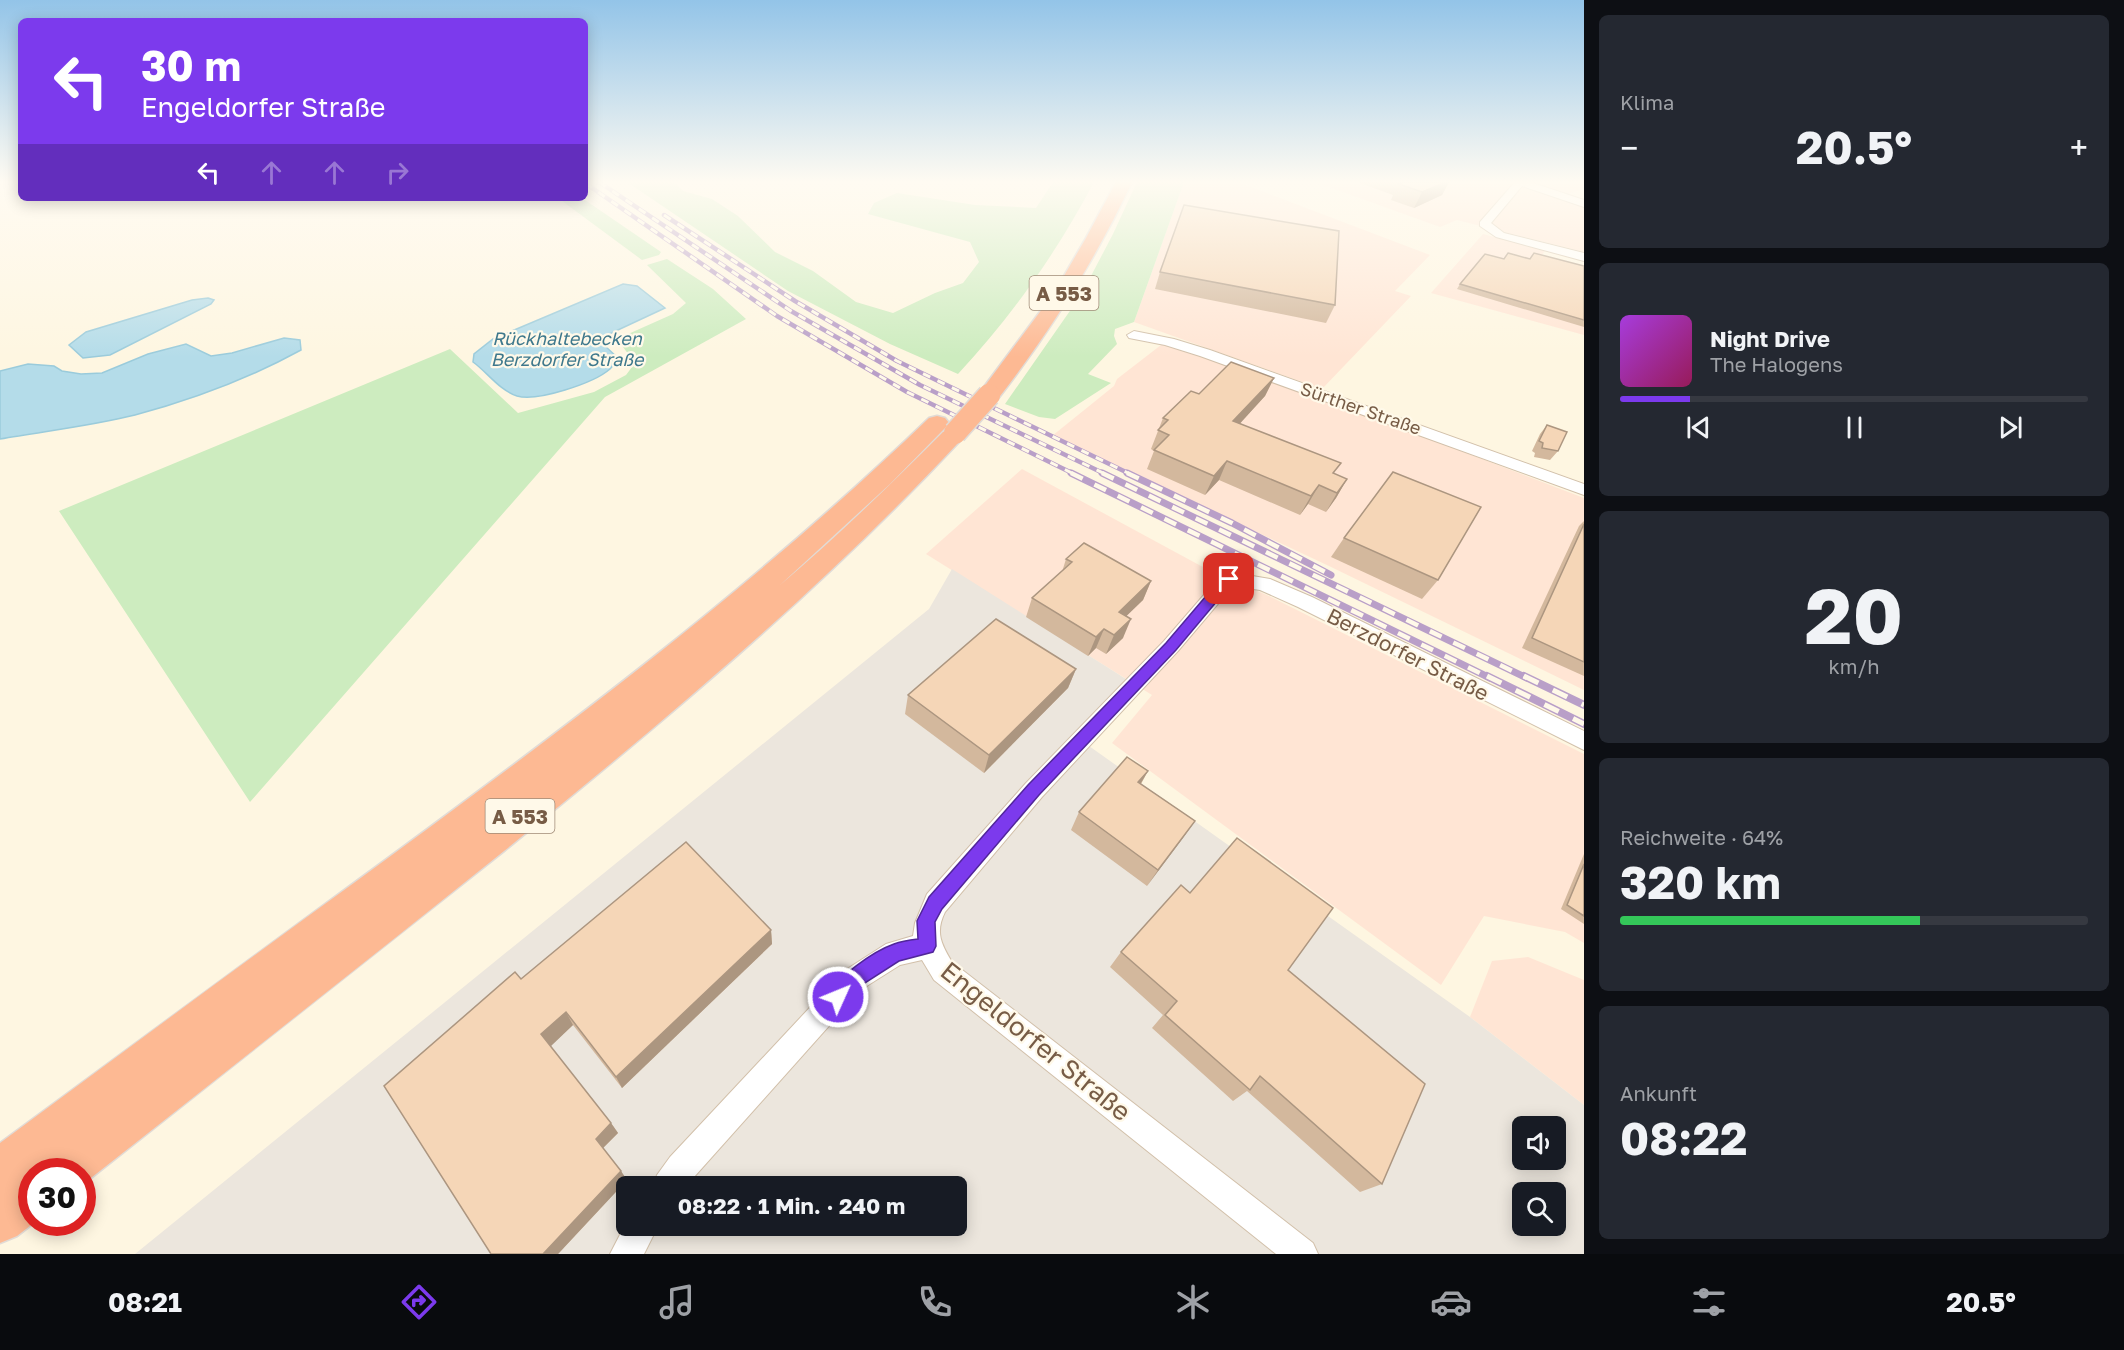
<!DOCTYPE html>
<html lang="de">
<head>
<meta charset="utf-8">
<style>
	:root { --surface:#171b24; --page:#242831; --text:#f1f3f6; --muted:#9ea1a6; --line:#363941; --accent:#7c3aed }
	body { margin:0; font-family:"Golos Text",sans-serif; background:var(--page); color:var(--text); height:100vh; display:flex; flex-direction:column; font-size:22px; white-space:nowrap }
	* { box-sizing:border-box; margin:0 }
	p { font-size:20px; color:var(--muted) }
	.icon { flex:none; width:33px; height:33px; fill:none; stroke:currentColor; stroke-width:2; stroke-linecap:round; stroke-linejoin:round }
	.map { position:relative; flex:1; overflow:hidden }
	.details { display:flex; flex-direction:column; gap:15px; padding:15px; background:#0d0f14; width:540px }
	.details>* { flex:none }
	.top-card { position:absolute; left:18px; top:18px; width:570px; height:183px; border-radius:9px; box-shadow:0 3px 15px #0003; background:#7c3aed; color:#fff; overflow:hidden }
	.tools { position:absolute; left:1512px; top:1116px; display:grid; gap:12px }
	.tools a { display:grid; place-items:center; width:54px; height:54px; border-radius:9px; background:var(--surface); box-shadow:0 3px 15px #0003; font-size:30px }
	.speed { position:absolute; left:18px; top:1158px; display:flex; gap:12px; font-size:30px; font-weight:700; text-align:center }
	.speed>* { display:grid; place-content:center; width:78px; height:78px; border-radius:50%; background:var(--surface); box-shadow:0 3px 15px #0003; line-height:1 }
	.speed .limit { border:9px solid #d22; background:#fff; color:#111 }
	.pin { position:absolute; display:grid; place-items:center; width:51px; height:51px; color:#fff; margin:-26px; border-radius:12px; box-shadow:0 3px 9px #0006 }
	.me { position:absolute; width:66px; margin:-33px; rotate:46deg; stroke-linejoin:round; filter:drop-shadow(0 0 4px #0008) }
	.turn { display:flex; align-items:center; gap:21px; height:126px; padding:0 24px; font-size:27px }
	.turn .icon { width:78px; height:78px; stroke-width:2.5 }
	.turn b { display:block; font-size:42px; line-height:51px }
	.lanes { display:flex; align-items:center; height:57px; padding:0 24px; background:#0003; justify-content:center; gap:30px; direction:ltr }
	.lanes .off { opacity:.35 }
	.big { font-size:45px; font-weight:700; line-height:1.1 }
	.details .widget { flex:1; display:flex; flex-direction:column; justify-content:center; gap:9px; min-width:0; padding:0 21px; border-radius:9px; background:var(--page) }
	.details .dial { align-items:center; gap:0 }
	.dial b { font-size:78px; line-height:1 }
	.song { display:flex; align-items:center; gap:18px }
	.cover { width:72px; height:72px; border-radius:9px; background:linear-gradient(135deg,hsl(280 70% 55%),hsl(330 70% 35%)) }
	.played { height:6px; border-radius:3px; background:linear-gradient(90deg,var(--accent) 15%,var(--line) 15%) }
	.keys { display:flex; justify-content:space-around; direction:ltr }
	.heat { display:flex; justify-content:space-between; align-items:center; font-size:33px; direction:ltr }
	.charge { height:9px; border-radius:4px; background:linear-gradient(90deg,#34c759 64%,var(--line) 0) }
	.trip { position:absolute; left:616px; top:1176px; width:351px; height:60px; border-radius:9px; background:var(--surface); box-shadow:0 3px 15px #0003; font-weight:700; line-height:60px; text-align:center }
	.menu { display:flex; height:96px; justify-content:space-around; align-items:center; background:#090b0e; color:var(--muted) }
	.menu .icon { width:42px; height:42px }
	.menu .selected { color:var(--accent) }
	.menu b { font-size:27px; color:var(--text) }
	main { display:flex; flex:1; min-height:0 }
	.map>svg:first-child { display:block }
	.commercial { fill:#ffe5d4 }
	.industrial { fill:#ece6dd; fill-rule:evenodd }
	.green { fill:#cdecbf }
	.water { fill:#b4dce9; stroke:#9acbdb; stroke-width:1.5 }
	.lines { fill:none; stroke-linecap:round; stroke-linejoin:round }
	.minor-casing { stroke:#d2c0aa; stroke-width:2 }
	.highway-casing { stroke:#e1dbd6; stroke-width:3 }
	.minor { fill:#fff; fill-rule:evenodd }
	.highway { fill:#fdb993; fill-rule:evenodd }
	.rail-far2-casing { stroke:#b99fc8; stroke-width:4.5 }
	.rail-far1-casing { stroke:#b99fc8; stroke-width:7 }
	.rail-casing { stroke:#b99fc8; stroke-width:8 }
	.rail-far2 { stroke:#fff9e9; stroke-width:3; stroke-dasharray:8; stroke-linecap:butt }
	.rail-far1 { stroke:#fff9e9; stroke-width:4.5; stroke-dasharray:13; stroke-linecap:butt }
	.rail { stroke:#fff9e9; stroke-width:5; stroke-dasharray:16; stroke-linecap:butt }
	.highway-bridge-casing { stroke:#e1dbd6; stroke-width:25; stroke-linecap:butt }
	.highway-bridge { stroke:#fdb993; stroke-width:22 }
	.wall { fill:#d3b89d }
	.shaded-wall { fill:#ac9680 }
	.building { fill:#f5d6b7; stroke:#ac9680; stroke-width:1.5 }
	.route { fill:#7c3aed; stroke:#51269a; stroke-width:1.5 }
	.labels { text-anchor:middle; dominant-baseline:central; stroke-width:4.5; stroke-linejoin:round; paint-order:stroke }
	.far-water-label { font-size:18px; font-style:italic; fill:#3e788c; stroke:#fff9e9 }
	.far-street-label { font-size:18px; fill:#775c46; stroke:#fff9e9 }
	.shield { fill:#fff9e9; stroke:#a08b77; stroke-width:1.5 }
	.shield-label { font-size:20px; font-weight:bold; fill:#775c46 }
	.street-label { font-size:21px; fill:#775c46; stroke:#fff9e9 }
	.near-street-label { font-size:26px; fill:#775c46; stroke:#fff9e9 }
</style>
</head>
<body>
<main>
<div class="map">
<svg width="1584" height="1254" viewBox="0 0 1584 1254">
	<rect width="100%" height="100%" fill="#fef6e1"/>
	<g class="commercial">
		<polygon points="1184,182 1238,182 1430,255 1395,291 1411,296 1322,389 1134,322"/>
		<polygon points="1315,182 1584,182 1584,189 1557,197 1584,206 1584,252 1457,220 1440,227"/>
		<polygon points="1483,234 1545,251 1538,260 1584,273 1584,335 1431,293"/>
		<polygon points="1161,345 1171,345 1419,435 1584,498 1584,690 1329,566 1052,436 1114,386 1117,379"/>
		<polygon points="1022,469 1201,566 1269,596 1584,754 1584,943 1565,932 1484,916 1441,985 1112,743 1152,695 926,554"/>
		<polygon points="1528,957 1584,980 1584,1105 1470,1017 1492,961"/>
	</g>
	<path class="industrial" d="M952,569L1126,679L1075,736L1470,1017L1584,1105V1254H135L929,609ZM1522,1126H1556V1160H1522ZM627,1186H957V1226H627ZM1522,1192H1556V1226H1522Z"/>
	<g class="green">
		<path d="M627,182H674L683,191L712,199L738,216L775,252L813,271L856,302L893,313L935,293L963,283L979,262L970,242L868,214L874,203L897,193L975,205L1036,208L1053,182H1094C1057,252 1012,316 958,374L890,344L788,291Z"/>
		<polygon points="1137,182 1184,182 1134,322 1115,329 1114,336 1117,344 1088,374 1111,383 1055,419 1039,417 1005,404 1081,295 1113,234"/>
		<polygon points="558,198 582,198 661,252 659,255 642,260"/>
		<polygon points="667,259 713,289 746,319 605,397 250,802 59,511 450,349 518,413 594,392 626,375 635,363 617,339 673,314 686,303 647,265"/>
	</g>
	<g class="water">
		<path d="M623,284L637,286L665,308L605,336V346L618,358C615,362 613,366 610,369C594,383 537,402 517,396C499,390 487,372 473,362L474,354L493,339Z"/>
		<polygon points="208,298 214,300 211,304 110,355 83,358 69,345 86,332 192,300"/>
		<path d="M284,338L300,340L301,350C250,378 191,400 135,415C91,426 45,431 0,439V371L28,364L54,366L62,371L81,374L102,373L148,354L186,344L211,356L232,353Z"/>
	</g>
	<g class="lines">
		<defs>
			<g id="minor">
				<polygon points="1515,182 1530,182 1584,200 1584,207 1522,186 1491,223 1504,233 1584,253 1584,261 1496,237 1480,226 1480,222"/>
				<polygon points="1134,331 1174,339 1210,350 1584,484 1584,495 1200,356 1165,345 1129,338 1127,335"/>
				<path d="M1229,572L1270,579L1312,597L1584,731V750L1298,607L1260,590L1233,586L1178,651L1042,797L945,912C935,932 941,944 952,962L1313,1243L1318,1254H1276L934,980L922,960L900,965L862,989L686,1186H653L657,1175L670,1157L844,971L886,944L913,936L915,923L927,894L1026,783L1164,641L1222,574Z"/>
				<polygon points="627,1221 627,1226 658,1226 644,1254 610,1254"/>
			</g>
			<g id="highway">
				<path d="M1116,182H1132C1095,260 1050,332 997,400L989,402L981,400L978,395L1054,293L1086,238Z"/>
				<path d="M937,416L945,418L949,423L945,428L890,484L779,586C836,538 890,485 943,432L951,430L959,432L963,437L959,442C819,592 663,722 504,851C364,963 223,1074 82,1185V1172H32V1222H35L17,1236L0,1243V1143C119,1055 238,967 358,880C556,735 752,589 929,418Z"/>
			</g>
		</defs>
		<use href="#minor" class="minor-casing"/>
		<use href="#highway" class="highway-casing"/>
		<use href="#minor" class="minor"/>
		<use href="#highway" class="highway"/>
		<defs>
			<g id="rail-far2">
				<polyline points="599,182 791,311 920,385 1105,474"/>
				<polyline points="585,183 777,316 907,392 1074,474"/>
				<polyline points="664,215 795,301 897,361 1130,474"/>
			</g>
			<g id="rail-far1">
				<polyline points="1071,473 1490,678"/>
				<polyline points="1102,473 1527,678"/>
				<polyline points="1127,473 1232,523 1331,575"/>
			</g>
			<g id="rail">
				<polyline points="1487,676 1584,724"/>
				<polyline points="1524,676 1584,705"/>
			</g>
		</defs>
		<use href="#rail-far2" class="rail-far2-casing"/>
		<use href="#rail-far1" class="rail-far1-casing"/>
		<use href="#rail" class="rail-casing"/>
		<use href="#rail-far2" class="rail-far2"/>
		<use href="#rail-far1" class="rail-far1"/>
		<use href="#rail" class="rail"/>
		<defs>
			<polyline id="highway-bridge" points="955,433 989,395"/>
		</defs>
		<use href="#highway-bridge" class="highway-bridge-casing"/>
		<use href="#highway-bridge" class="highway-bridge"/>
	</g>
	<g class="wall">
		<polygon points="1357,182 1449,182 1442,195 1414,208 1391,200 1393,195"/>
		<polygon points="1504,259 1530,259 1584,266 1584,327 1457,289 1460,284"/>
		<polygon points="1160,272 1335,305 1326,323 1155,289"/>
		<polygon points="1274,378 1265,396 1240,423 1334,474 1347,479 1336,498 1326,512 1308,504 1300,515 1219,480 1205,495 1147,469 1154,451 1151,449 1163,418 1199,394"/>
		<polygon points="1547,425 1558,451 1550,460 1534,457 1535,453 1532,451 1540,434"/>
		<polygon points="1584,521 1584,676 1522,648 1579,526"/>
		<polygon points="1344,538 1438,580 1422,599 1331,557"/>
		<polygon points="1066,559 1151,581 1143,600 1126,616 1123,638 1106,654 1096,648 1088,656 1026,617 1032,598 1062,572"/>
		<polygon points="1076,669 1068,688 984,773 905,714 908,695"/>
		<polygon points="1148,771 1141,784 1195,821 1147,886 1071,830 1079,812"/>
		<polygon points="1584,854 1584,924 1561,909"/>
		<polygon points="771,930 772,944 622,1088 573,1025 550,1046 611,1123 618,1133 603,1148 627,1180 558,1254 491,1254 521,979"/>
		<polygon points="1121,952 1288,970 1382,1184 1360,1192 1247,1091 1233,1101 1152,1028 1163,1015 1110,967"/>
	</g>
	<g class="shaded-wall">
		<polygon points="1446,182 1449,182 1442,195 1414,208 1422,192"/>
		<polygon points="1274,378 1265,396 1225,440 1233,421"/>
		<polygon points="1227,461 1219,480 1205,495 1214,476"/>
		<polygon points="1347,479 1336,498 1326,512 1337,493"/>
		<polygon points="1319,485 1308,504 1300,515 1311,496"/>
		<polygon points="1151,581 1143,600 1111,631 1119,612"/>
		<polygon points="1131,619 1123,638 1106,654 1114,635"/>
		<polygon points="1104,629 1096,648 1088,656 1096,637"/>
		<polygon points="1076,669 1068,688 984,773 989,755"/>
		<polygon points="1148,771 1138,788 1138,782"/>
		<polygon points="1195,821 1183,838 1147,886 1158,870"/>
		<polygon points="771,930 772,944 622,1088 616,1077"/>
		<polygon points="566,1012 573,1025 550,1047 541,1034"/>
		<polygon points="611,1123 618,1133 603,1148 596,1139"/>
		<polygon points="621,1171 627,1180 558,1254 543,1254"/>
	</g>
	<g class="building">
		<polygon points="1404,182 1446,182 1422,192 1399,184"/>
		<polygon points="1184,205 1339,231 1335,305 1160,272"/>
		<polygon points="1508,253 1530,259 1534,253 1584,266 1584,320 1460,284 1485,254 1504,259"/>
		<polygon points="1231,362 1274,378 1233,421 1341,463 1333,473 1347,479 1337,493 1319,485 1311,496 1227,461 1214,476 1154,450 1169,435 1158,430 1168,420 1163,418 1191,391 1199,394"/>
		<polygon points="1547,425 1567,432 1558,451 1542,448 1543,443 1539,441"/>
		<polygon points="1393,472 1481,507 1438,580 1344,538"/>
		<polygon points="1584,524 1584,662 1532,638"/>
		<polygon points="1084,543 1151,581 1119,612 1131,619 1114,635 1104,629 1096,637 1032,598 1072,562 1066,559"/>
		<polygon points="996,619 1076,669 989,755 908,695"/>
		<polygon points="1127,757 1148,771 1138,782 1195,821 1158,870 1079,812"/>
		<polygon points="1237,838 1333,908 1288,970 1425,1084 1382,1184 1260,1076 1250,1090 1165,1015 1177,1001 1121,952 1181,885 1190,893"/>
		<polygon points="686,842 771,930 616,1077 566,1012 541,1034 611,1123 596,1139 621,1171 543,1254 491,1254 384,1086 515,972 521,979"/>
		<polygon points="1584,864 1584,916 1567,905"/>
	</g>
	<linearGradient id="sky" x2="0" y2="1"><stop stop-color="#93c4e8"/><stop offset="0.51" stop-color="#fffbf2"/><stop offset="1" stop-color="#fffbf2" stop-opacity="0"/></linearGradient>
	<rect width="1584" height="357" fill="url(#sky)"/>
	<path class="route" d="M1229,574L1235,579L1233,582L1176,650L1039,795L942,909L935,922L936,946L933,952L899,961L860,986L844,1003L838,1006L831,1003L828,997C836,977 874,951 894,944C902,941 910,940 918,939L917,921L929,897L1028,785L1166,643L1224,575Z"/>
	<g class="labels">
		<g class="far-water-label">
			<text x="567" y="338">Rückhaltebecken<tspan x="567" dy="21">Berzdorfer Straße</tspan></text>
		</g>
		<g class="far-street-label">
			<text transform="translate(1361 408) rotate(19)">Sürther Straße</text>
		</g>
		<g class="shield">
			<rect x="1029.5" y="276" width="69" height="34" rx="4.5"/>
			<rect x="485.5" y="799" width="69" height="34" rx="4.5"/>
		</g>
		<g class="shield-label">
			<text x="1064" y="293">A 553</text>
			<text x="520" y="816">A 553</text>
		</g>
		<g class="street-label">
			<text transform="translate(1408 654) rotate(27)">Berzdorfer Straße</text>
		</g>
		<g class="near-street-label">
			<text transform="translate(1036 1041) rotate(39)">Engeldorfer Straße</text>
		</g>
	</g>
</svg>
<div class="tools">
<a><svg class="icon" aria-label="sound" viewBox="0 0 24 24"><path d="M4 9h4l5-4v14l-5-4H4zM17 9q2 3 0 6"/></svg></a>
<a><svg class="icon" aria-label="search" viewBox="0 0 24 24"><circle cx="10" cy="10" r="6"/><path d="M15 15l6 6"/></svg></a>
</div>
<div class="speed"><div class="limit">30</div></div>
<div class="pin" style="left:1229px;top:579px;background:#d93025"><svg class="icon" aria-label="arrive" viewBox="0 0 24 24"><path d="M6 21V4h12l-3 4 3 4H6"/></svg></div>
<svg class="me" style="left:838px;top:997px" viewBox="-20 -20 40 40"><circle r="17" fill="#7c3aed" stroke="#fff" stroke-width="3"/><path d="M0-11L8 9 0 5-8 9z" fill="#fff"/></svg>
<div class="trip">08:22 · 1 Min. · 240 m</div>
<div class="top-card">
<div class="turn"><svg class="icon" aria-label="left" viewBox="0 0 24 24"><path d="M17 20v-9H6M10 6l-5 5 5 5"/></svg><div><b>30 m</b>Engeldorfer Straße</div></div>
<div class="lanes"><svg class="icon" aria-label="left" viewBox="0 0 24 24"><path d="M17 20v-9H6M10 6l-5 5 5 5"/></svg><svg class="icon off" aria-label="ahead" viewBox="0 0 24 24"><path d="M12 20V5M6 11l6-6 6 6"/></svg><svg class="icon off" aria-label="ahead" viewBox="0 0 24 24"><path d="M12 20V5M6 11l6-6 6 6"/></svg><svg class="icon off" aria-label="right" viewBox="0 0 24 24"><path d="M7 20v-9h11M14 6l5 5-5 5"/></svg></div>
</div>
</div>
<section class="details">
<div class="widget"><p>Klima</p>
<div class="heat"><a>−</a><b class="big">20.5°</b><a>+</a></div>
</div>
<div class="widget">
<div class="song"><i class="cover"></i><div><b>Night Drive</b><p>The Halogens</p></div></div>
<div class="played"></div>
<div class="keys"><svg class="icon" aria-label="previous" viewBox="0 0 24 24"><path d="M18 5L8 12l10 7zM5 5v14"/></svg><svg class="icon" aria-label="pause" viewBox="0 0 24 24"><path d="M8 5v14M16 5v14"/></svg><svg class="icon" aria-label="next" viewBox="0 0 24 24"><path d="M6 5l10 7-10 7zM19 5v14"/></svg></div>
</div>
<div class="widget dial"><b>20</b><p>km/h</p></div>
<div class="widget"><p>Reichweite · 64%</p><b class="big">320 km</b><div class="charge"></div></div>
<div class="widget"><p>Ankunft</p><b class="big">08:22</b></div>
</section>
</main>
<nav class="menu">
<b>08:21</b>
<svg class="icon selected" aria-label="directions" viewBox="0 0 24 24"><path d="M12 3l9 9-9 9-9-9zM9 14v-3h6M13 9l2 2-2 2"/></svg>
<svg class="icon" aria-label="music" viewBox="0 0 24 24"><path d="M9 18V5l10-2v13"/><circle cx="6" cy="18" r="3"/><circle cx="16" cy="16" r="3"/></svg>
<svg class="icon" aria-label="phone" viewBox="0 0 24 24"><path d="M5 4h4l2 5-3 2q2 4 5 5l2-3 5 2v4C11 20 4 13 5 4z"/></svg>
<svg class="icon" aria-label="climate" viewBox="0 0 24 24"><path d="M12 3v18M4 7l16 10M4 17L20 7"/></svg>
<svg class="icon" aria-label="car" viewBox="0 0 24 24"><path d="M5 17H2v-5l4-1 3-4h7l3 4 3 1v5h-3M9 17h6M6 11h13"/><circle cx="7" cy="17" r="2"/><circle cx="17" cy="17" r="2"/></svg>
<svg class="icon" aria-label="filters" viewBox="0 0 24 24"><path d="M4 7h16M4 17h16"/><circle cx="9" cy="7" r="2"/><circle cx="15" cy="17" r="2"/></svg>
<b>20.5°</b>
</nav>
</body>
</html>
